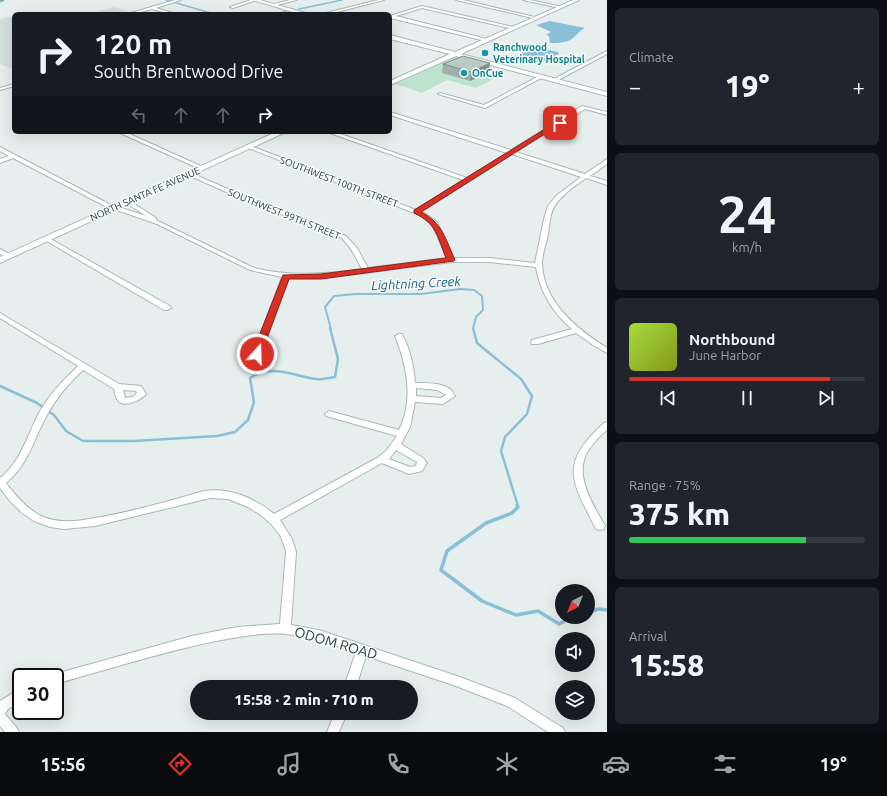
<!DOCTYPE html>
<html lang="en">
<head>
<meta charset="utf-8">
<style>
	:root { --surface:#171b24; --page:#20242c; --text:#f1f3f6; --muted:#9ea1a6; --line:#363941; --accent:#d93025 }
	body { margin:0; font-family:Ubuntu,sans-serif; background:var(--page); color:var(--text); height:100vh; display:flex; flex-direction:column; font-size:15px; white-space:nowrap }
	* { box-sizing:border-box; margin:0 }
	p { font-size:13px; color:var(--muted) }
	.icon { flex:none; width:22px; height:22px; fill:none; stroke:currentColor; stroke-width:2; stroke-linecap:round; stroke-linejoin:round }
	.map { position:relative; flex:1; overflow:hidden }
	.panel { display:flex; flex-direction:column; gap:8px; padding:8px; background:#0d0f14; width:280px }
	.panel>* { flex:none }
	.hud { position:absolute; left:12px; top:12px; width:380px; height:122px; border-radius:6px; box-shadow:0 4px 16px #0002; background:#171b24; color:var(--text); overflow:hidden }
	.needle { width:26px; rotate:222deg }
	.tools { position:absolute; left:555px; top:584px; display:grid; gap:8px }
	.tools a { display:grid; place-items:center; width:40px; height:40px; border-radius:50%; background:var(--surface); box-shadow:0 4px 16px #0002; font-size:20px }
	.speed { position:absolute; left:12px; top:668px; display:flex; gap:8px; font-size:20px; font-weight:700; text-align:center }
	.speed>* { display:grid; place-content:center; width:52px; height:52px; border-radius:50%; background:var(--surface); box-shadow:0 4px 16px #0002; line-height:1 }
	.speed .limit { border:2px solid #111; border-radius:6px; background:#fff; color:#111 }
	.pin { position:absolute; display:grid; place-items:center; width:34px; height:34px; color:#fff; margin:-17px; border-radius:8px; box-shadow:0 2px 6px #0006 }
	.me { position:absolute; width:44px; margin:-22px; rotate:20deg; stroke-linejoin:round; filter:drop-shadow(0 0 3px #0008) }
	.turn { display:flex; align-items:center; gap:14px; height:84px; padding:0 16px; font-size:18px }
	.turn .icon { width:52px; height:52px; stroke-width:2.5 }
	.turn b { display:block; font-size:28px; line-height:34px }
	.lanes { display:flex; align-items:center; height:38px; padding:0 16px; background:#0003; justify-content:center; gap:20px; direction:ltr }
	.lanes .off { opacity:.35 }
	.big { font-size:30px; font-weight:800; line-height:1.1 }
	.panel .widget { flex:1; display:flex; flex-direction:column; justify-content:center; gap:6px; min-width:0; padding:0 14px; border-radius:6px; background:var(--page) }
	.panel .dial { align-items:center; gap:0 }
	.dial b { font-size:52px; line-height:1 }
	.song { display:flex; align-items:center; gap:12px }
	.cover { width:48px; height:48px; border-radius:6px; background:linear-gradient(135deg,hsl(80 70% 55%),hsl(70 70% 35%)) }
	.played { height:4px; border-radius:2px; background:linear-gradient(90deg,var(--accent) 85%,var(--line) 85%) }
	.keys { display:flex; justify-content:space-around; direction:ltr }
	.heat { display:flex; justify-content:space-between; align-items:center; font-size:22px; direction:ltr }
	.charge { height:6px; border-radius:3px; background:linear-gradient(90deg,#34c759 75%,var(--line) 0) }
	.trip { position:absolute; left:190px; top:680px; width:228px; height:40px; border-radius:20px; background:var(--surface); box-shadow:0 4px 16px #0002; font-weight:800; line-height:40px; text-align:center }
	.menu { display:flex; height:64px; justify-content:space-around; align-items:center; background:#090b0e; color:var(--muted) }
	.menu .icon { width:28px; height:28px }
	.menu .selected { color:var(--accent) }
	.menu b { font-size:18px; color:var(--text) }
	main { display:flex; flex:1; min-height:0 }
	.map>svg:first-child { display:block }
	.built { fill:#d3e0dc }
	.green { fill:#bde2cd }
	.water { fill:#8abfd8 }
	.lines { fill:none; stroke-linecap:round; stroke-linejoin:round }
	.stream-far3 { stroke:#8abfd8; stroke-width:1.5 }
	.stream-far2 { stroke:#8abfd8; stroke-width:2 }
	.stream-far1 { stroke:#8abfd8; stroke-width:2.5 }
	.stream { stroke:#8abfd8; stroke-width:3.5 }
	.minor-casing { stroke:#a7b8b6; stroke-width:2 }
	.secondary-casing { stroke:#a3bcb8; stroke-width:2 }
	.primary-casing { stroke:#c1caca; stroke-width:2 }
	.minor { fill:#fff; fill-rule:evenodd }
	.secondary { fill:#fff; fill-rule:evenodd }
	.primary { fill:#67a8a2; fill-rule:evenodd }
	.wall { fill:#a0afaa }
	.shaded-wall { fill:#828e8b }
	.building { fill:#bacbc6; stroke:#828e8b }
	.route { fill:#d93025; stroke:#8d1f18 }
	.culture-dot { fill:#0f9aa8; stroke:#f7fbfa; stroke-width:1.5 }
	.labels { text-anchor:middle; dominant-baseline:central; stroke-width:3; stroke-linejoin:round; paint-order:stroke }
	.far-culture-label { font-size:10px; font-weight:bold; fill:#0d838f; stroke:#f7fbfa; text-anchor:start }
	.far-street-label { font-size:10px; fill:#224340; stroke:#f7fbfa }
	.water-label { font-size:13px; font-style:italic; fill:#176085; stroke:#f7fbfa }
	.near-street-label { font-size:14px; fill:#224340; stroke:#f7fbfa }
</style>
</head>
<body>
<main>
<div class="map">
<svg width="607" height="732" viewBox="0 0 607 732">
	<rect width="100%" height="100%" fill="#e6efed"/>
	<g class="built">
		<polygon points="114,7 135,14 89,14"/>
		<polygon points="14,16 14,70 0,64 0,19"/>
	</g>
	<polygon class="green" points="454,58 460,58 465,71 493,79 476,88 447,80 422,93 396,84"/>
	<g class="water">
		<path d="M550,21L585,28C579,31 577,35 573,38C567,43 557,43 550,43L549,36L546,35L551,32L536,25Z"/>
		<path d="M536,47L558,52L559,54C543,61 536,68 521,56L522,50L527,47Z"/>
	</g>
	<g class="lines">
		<g class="stream-far3">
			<polyline points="166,0 214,14"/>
			<polyline points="299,9 342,0"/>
			<polyline points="275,14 287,11"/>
		</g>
		<polyline class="stream-far2" points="331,329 325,307 334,296 355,294 421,294 460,289 474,290 482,296 483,310 476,317 473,329"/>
		<g class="stream-far1">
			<polyline points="473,328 477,343 521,379 532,396 527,414 505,437 501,451 518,506"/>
			<path d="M0,386L37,403L54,415L66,431L83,441H134L217,436L235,432L248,420L254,402L250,378C273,363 292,376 316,379C323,380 329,378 335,377L338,359L330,328"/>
		</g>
		<g class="stream">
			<polyline points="517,505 518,507 512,513 486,523 447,551 441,570 482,601 516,615 538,611 559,624 572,617"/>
			<polyline points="588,612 599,609 607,610"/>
		</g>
		<defs>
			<g id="minor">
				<polygon points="175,0 181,0 156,8 176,14 170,14 152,9 133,14 131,13"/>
				<polygon points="251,0 257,0 233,8 230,7"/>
				<polygon points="290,0 297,0 272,6 270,5"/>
				<polygon points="378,0 384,0 329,14 322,14"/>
				<polygon points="456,0 463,0 539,18 537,19"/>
				<polygon points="523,0 530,0 562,7 560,8"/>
				<polygon points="422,6 513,27 515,28 513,29 422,8 396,16 487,39 486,41 390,18 390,16"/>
				<polygon points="607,51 607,54 556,81 552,80"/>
				<polygon points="539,76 543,77 485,108 438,94 440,93 484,105"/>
				<polygon points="14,84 14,86 0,90 0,88"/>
				<path d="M582,106L607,112V115L585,109L516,152L585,174L607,159V164L590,176L607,181V185L586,178C573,188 555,198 551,215C549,223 549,231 547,239C545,247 542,255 542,263C543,302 577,329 607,348V353L593,345L576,333L538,344H532L531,342L532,340L572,329C552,312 540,292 536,267L489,262H452L332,277L289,278L261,354L257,356H254L253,354L282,277L250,270L157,224L105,206L13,158L0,163V159L9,156L0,151V147L109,204L146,216L125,202L126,201H130L156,218V220L254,268C290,277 326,274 362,269L351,249L342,238L242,199L186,174L191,173L246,197L346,236L357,248L368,268L447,258L432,224L422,216L246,147L251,146L416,210L463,180L327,132H335L467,178L507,153L390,115V112L511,150ZM512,154L581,177L556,196L548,206L544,219L535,263L489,258H453L437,222L426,214L421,212Z"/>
				<polygon points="118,132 125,132 205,168 200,169"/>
				<polygon points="47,237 170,306 171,308 167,310 164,310 45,240 45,238"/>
				<polygon points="0,249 11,255 12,256 9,258 0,254"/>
				<path d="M0,313L119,384L141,386L146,394C141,400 125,408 118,401C115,397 115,393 114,389L83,370C69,383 56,398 47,415C33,440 29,464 6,483C16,496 27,509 41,516C56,523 73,522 89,519C116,515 143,508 169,501C181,498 192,494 204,491C229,487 255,498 274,514L377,458L386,451L397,436L326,416L325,414L329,411L399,430C414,401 407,365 395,336L399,334H402C410,349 414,366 415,383C428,383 450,382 455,396L443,404L415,402L410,427L401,444L423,458L427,463L422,471L409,474L382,463L280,520L292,539L296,552L291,625L319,630L457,676L515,698L563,728L565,732H548L507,706L456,686L366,656L356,687H344L356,652C333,645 310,637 286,634C263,632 238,637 216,641C162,652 109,669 55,684V677H50L51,675L55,674L192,636L237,627L280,624L286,552L284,545L280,535L272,525L262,516L248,507L228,499L210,498L95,526L64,529L50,527L34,521L22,513L10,501L0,488V478C20,462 26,439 37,417C46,398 62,381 78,366L0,318ZM416,388L437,390L446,395L441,398L416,396ZM123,390L136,391L137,393L133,397L125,398ZM396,450L417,462L416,466L410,467L389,459Z"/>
				<path d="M607,422V430C600,436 593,443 588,451C573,475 593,504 605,526L604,529L600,530L596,529C571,480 559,464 604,423Z"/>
				<polygon points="21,688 21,701 8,709 5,714 17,728 19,732 5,732 0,726 0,701"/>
				<polygon points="335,713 347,713 339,732 327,732"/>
			</g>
			<g id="secondary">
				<polygon points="252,0 260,0 309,14 300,14"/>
				<polygon points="573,0 579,0 461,54 607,92 607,96 456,56 390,85 390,81 450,54 390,39 390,35 455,52"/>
				<polygon points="276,132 286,132 0,263 0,257"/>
			</g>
			<polygon id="primary" points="0,0 4,0 1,2"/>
		</defs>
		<use href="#minor" class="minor-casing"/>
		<use href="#secondary" class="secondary-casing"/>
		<use href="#primary" class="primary-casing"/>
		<use href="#minor" class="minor"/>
		<use href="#secondary" class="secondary"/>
		<use href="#primary" class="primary"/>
	</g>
	<polygon class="wall" points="443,64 489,72 470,81 442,73"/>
	<polygon class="shaded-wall" points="490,63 489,72 470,81 471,72"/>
	<polygon class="building" points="463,56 490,63 471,72 443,64"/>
	<path class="route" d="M558,121L562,123L421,212C442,222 446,240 455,260L454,261L321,279H289L261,354L257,357L253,356L252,354L283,275L321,274L446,258C437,236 437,224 414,213V210Z"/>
	<g class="culture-dot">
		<circle cx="485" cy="53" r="4"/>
		<circle cx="464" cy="73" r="4"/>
	</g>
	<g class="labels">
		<g class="far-culture-label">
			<text x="493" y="47">Ranchwood<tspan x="493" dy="12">Veterinary Hospital</tspan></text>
			<text x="472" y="73">OnCue</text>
		</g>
		<g class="far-street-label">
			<text transform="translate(339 182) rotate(21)">SOUTHWEST 100TH STREET</text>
			<text transform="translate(145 194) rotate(-24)">NORTH SANTA FE AVENUE</text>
			<text transform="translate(284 214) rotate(22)">SOUTHWEST 99TH STREET</text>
		</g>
		<g class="water-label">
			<text transform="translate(416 283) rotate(-3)">Lightning Creek</text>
		</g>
		<g class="near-street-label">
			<text transform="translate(336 643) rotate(16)">ODOM ROAD</text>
		</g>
	</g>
</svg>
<div class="tools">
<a><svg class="needle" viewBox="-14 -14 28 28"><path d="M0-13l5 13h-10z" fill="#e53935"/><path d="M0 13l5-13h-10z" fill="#9ea1a6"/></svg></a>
<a><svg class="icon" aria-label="sound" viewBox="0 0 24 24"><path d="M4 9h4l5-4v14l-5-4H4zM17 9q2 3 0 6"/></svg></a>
<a><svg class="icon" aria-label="layers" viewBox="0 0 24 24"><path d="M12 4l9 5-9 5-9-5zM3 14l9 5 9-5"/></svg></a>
</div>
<div class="speed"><div class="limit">30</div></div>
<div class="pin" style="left:560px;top:123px;background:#d93025"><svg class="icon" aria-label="arrive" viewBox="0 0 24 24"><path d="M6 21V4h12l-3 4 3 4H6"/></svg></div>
<svg class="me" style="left:257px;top:354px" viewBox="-20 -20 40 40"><circle r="17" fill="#d93025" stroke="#fff" stroke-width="3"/><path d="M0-11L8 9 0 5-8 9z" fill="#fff"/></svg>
<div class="trip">15:58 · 2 min · 710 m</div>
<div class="hud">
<div class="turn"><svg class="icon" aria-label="right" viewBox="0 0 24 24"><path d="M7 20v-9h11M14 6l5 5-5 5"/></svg><div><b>120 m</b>South Brentwood Drive</div></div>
<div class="lanes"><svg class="icon off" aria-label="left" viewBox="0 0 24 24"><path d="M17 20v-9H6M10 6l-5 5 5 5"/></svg><svg class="icon off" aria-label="ahead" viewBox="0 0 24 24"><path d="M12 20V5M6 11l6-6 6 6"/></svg><svg class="icon off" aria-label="ahead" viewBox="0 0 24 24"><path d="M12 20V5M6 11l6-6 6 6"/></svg><svg class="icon" aria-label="right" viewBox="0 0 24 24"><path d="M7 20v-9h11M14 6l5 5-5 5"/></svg></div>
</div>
</div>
<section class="panel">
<div class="widget"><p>Climate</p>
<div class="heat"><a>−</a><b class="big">19°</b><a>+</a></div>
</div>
<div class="widget dial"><b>24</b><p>km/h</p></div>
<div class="widget">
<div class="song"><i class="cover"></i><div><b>Northbound</b><p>June Harbor</p></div></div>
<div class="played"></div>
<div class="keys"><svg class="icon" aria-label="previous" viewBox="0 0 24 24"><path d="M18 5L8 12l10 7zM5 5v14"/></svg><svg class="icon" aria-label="pause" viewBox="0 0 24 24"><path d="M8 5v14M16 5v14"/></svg><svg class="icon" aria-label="next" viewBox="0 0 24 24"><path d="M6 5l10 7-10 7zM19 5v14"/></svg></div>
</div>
<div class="widget"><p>Range · 75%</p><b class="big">375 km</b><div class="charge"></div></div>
<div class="widget"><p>Arrival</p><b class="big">15:58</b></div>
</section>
</main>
<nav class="menu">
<b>15:56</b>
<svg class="icon selected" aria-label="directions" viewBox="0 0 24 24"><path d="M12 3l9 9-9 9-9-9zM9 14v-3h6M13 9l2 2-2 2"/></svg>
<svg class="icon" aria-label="music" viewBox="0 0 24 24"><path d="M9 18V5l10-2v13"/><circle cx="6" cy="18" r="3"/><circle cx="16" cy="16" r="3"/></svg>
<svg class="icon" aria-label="phone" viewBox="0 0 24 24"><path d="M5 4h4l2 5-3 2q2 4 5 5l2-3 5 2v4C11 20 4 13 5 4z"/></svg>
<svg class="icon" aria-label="climate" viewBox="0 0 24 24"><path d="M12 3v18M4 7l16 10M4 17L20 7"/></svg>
<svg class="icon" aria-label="car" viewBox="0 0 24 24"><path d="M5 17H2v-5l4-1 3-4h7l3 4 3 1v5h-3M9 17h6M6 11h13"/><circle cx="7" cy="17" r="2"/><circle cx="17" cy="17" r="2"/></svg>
<svg class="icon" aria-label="filters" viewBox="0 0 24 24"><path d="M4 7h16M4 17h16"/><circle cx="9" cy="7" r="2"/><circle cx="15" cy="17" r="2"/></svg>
<b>19°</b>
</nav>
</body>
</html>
